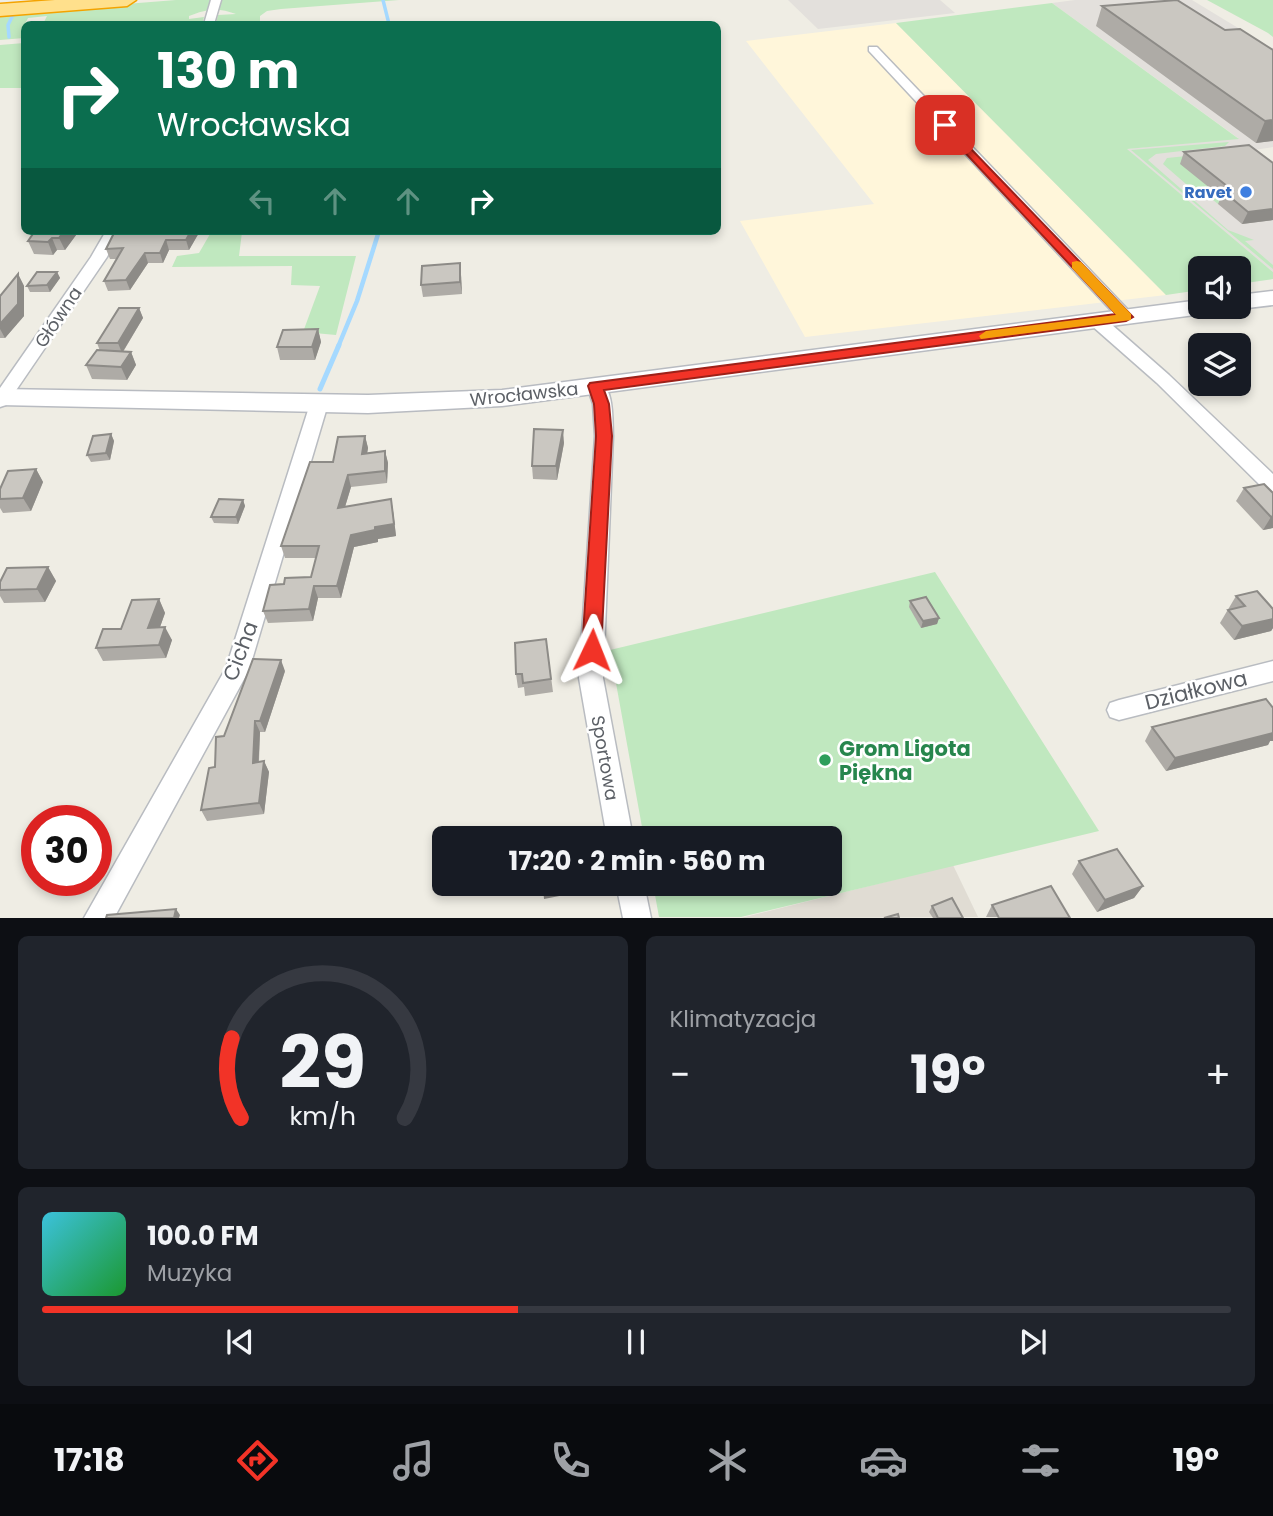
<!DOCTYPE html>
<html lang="pl">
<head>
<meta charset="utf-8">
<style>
	:root { --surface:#171b24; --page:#20242c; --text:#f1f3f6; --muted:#9ea1a6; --line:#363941; --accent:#f23327 }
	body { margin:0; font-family:Poppins,sans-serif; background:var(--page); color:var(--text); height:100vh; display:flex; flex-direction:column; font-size:26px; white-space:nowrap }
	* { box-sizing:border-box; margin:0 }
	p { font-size:23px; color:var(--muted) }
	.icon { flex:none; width:38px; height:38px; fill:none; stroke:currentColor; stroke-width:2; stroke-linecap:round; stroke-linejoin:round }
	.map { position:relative; height:918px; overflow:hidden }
	.drawer { display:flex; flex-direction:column; gap:18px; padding:18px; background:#0d0f14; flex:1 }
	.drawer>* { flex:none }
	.hud { position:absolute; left:21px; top:21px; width:700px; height:214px; border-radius:10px; box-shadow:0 4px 10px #0003; background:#0b6e4f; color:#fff; overflow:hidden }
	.fabs { position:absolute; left:1188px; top:256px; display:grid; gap:14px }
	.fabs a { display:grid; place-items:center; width:63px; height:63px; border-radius:10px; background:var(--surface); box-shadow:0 4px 10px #0003; font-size:35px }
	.speed { position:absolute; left:21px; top:805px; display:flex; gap:14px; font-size:35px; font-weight:700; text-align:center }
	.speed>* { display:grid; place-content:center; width:91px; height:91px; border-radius:50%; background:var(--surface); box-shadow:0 4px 10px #0003; line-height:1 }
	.speed .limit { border:10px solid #d22; background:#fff; color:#111 }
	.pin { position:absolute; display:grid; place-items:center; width:60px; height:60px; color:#fff; margin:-30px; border-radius:14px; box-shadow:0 4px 10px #0006 }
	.me { position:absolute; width:77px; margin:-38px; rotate:2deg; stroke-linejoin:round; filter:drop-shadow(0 0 5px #0008) }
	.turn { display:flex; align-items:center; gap:24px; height:147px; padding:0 21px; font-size:32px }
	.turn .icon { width:91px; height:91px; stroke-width:2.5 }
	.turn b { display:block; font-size:49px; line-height:60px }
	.lanes { display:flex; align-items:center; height:66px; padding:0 21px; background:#0003; justify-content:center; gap:35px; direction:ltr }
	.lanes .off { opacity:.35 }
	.big { font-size:52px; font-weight:700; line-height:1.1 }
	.drawer .card { flex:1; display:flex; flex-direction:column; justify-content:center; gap:10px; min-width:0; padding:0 24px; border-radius:10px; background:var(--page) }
	.drawer .dial { align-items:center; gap:0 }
	.dial svg { height:182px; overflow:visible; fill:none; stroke:var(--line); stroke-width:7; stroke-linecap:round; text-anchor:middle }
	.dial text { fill:var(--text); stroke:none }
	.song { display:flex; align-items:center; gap:21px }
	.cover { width:84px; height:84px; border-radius:10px; background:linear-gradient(135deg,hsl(190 70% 55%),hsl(130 70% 35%)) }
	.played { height:7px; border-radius:4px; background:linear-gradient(90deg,var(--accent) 40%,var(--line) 40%) }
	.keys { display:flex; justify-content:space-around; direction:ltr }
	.heat { display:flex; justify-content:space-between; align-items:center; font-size:38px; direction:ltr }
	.drawer .tiles { flex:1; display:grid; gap:18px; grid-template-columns:1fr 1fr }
	.card:last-child { grid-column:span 2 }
	.trip { position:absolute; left:432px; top:826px; width:410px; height:70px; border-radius:10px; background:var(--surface); box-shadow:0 4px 10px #0003; font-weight:700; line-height:70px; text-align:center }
	.menu { display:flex; height:112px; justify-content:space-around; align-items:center; background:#090b0e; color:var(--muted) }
	.menu .icon { width:49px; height:49px }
	.menu .on { color:var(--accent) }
	.menu b { font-size:32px; color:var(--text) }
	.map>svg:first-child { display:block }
	.commercial { fill:#fff6da }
	.industrial { fill:#e3e0dc }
	.education { fill:#e0dcd3 }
	.green { fill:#c0e8bf }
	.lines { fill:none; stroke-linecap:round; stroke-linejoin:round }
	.stream-far2 { stroke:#a5d9ff; stroke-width:3.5 }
	.stream-far1 { stroke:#a5d9ff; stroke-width:4.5 }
	.stream { stroke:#a5d9ff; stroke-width:5 }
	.street-casing { stroke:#b9bcc1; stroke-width:3 }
	.secondary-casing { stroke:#b8bbc1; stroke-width:3 }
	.highway-casing { stroke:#f4a300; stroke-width:3 }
	.street { fill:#fff; fill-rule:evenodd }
	.secondary { fill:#fff; fill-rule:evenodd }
	.highway { fill:#ffe08c; fill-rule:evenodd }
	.wall { fill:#aeaba6 }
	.shaded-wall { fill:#8d8b87 }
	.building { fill:#cac7c1; stroke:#8d8b87; stroke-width:2 }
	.route { fill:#f23327; stroke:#9d2119; stroke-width:2 }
	.slow { fill:#f59e0b }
	.shop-dot { fill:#3f7fe0; stroke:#fff; stroke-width:2.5 }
	.leisure-dot { fill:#2e9e5b; stroke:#fff; stroke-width:2.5 }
	.labels { text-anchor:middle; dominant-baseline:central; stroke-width:5; stroke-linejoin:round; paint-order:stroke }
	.far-shop-label { font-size:16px; font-weight:bold; fill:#366cbe; stroke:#fff; text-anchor:end }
	.street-label { font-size:18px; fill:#5c6066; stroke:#fff }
	.near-street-label { font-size:21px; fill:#5c6066; stroke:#fff }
	.near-leisure-label { font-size:21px; font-weight:bold; fill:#27864d; stroke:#fff; text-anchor:start }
</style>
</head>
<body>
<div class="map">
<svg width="1273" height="918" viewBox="0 0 1273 918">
	<rect width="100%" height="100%" fill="#efede4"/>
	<polygon class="commercial" points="896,23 1166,295 805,337 740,221 874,204 746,41"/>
	<g class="industrial">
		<polygon points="788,0 940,0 955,13 818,29"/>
		<polygon points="1075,0 1192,0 1273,49 1273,147 1254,150 1273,164 1273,272 1126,149 1238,138 1052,3"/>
	</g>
	<polygon class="education" points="953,865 978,917 741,918"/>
	<g class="green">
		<path d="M176,0H399L281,9L267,11L260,16V24H216L218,15L236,14C218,7 206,9 189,16V19L204,17L202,24H43L47,16L28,18L25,24H33H24V38L0,40V14Z"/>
		<polygon points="1207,0 1273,0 1273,37 1268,33"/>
		<polygon points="1052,3 1239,139 1127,149 1273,272 1273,279 1239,284 1239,268 1200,268 1200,290 1166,295 896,23"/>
		<polygon points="24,43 24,88 0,88 0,45"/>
		<polygon points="1229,142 1225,146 1156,154 1148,160 1228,230 1254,240 1245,241 1273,265 1273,269 1131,150"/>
		<polygon points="1235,151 1236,202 1218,204 1202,191 1194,191 1163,164 1167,158"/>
		<polygon points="242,232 239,256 356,256 336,335 303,332 320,286 291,285 292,266 172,267 177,256 199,253 210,234"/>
		<polygon points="935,572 1099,831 741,917 659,917 653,884 830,884 830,838 644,838 610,650"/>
	</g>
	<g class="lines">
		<g class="stream-far2">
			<polyline points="383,0 389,24"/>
			<polyline points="9,37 8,25 14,13"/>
		</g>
		<polyline class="stream-far1" points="338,347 357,301 379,231"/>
		<polyline class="stream" points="320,389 339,345"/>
		<defs>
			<g id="street">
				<polygon points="211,0 221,0 214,24 204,24"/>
				<polygon points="869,47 877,47 1132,314 1134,317 1132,320 1120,320 869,51"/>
				<polygon points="106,231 120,231 107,257 6,405 0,407 0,388 91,257"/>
				<polygon points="1097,316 1103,317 1169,375 1273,474 1273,493 1266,491 1157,383 1091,325 1089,321 1091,317"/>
				<path d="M596,380C615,385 612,420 613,436L603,678L633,838H607L579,678L595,436L593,404L587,386Z"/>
				<polygon points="319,398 328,404 249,670 114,918 84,918 226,668 310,404"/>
				<polygon points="1273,661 1273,681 1119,720 1110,717 1107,710 1110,703 1119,700"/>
				<polygon points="616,884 644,884 651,918 623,918"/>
			</g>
			<g id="secondary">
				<polygon points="1273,291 1273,305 1239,309 1230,306 1239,306 1239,295"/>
				<polygon points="1200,300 1200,306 1222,306 1218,311 1210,313 502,406 368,413 0,405 0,389 368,395 502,390"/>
			</g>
			<polygon id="highway" points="55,0 136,0 127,6 0,16 0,4"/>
		</defs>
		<use href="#street" class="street-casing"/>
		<use href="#secondary" class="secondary-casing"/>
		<use href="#highway" class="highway-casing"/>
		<use href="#street" class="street"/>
		<use href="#secondary" class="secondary"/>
		<use href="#highway" class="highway"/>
	</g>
	<g class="wall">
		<polygon points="1102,6 1225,30 1240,29 1273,141 1256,143 1096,26"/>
		<polygon points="1184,152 1273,163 1273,220 1242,224 1218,204 1221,197 1180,164"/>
		<polygon points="35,231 79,231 65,250 57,250 53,255 34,254 28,241"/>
		<polygon points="115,231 200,231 189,250 169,250 163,263 148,263 130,290 108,291 104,281 117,259 110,259 106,249"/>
		<polygon points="57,272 60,278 50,292 30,292 27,286"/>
		<polygon points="18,274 24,286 24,316 5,338 0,338 0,296"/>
		<polygon points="461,275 462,294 423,297 421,285"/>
		<polygon points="139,308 143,318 123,352 131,352 136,365 127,380 92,379 86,365 100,351 97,343"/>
		<polygon points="318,329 321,342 315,360 280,360 277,347"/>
		<polygon points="111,434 114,441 110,460 91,462 87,455"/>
		<polygon points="365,436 368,448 367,453 385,451 388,463 387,483 351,487 345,507 391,499 393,511 396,536 378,539 378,542 354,547 341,598 318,598 313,621 268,623 263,611 284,584 311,577 316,558 285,558 281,546 333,462"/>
		<polygon points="564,443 557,480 533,479 532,466"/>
		<polygon points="36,469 43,482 31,511 3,513 0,508 0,489"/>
		<polygon points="1244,488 1273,493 1273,528 1263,530 1236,501"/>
		<polygon points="243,500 245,506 238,524 214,523 211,517"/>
		<polygon points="48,567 56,581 45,602 4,603 0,596 0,582"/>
		<polygon points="1236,596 1273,609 1273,628 1271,631 1234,640 1220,623"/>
		<polygon points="159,599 165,613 160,627 172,640 166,658 103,661 96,648"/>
		<polygon points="910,601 939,618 937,624 921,628 909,607"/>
		<polygon points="546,639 553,692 525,696 524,687 518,688 516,674"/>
		<polygon points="285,671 265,732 260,732 259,762 264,761 269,772 264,814 207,821 201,810 224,736"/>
		<polygon points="1152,727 1270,741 1268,745 1166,771 1145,741"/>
		<polygon points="1079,861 1143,886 1134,898 1097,912 1072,874"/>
		<polygon points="992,905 1070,918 986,917"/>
		<polygon points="932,906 963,918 933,918 929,912"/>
	</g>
	<g class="shaded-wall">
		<polygon points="1273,120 1273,141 1256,143 1265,121"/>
		<polygon points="1273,209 1273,220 1242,224 1248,212"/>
		<polygon points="64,231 79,231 65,250 59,238"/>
		<polygon points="191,231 200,231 189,250 186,240"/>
		<polygon points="52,238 57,250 53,255 48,242"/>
		<polygon points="166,240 169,250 163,263 160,253"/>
		<polygon points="145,253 148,263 130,290 126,280"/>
		<polygon points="460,263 461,275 462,294 460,282"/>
		<polygon points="57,272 60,278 50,292 47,285"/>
		<polygon points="18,274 24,286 24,316 5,338 0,329 0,324"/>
		<polygon points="139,308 143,318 122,353 118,343"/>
		<polygon points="318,329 321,342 315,360 312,347"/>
		<polygon points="131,352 136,365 127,380 121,367"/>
		<polygon points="563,430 564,443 557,480 556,466"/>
		<polygon points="111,434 114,441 110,460 106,453"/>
		<polygon points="365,436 368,448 365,466 362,454"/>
		<polygon points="385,451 388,463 387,483 385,471"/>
		<polygon points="36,469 43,482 31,511 23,498"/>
		<polygon points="348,475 351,487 341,520 338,508"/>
		<polygon points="391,499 393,511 396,536 378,539 378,542 354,547 341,598 337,586 351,535 375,527"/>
		<polygon points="243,500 245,506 238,524 236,517"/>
		<polygon points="1273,516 1273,528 1263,530 1271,517"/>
		<polygon points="48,567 56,581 45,602 37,589"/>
		<polygon points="314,586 318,598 313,621 309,609"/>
		<polygon points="159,599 165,613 155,641 148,628"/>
		<polygon points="939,618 937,624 921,628 923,621"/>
		<polygon points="1273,619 1273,628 1271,631 1234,640 1242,626"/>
		<polygon points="165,627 172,640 166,658 159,645"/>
		<polygon points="281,660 285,671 265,732 260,721"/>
		<polygon points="255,721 260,732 258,773 253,763"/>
		<polygon points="1273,732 1273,741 1270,741 1268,745 1166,771 1175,758"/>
		<polygon points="264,761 269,772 264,814 259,803"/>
		<polygon points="560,884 585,884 585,891 544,899 543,887"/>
		<polygon points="1143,886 1134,898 1097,912 1105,900"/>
		<polygon points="176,909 180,915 179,918 174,918"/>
	</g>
	<g class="building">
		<polygon points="1177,0 1225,30 1240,29 1273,50 1273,120 1265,121 1102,6"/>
		<polygon points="1249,145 1273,163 1273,209 1248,212 1223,191 1232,190 1184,152"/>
		<polygon points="35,231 64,231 59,238 52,238 48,242 28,241"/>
		<polygon points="115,231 191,231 186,240 166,240 160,253 145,253 126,280 104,281 123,248 106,249"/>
		<polygon points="460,263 460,282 421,285 422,266"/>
		<polygon points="37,272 57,272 47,285 27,286"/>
		<polygon points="18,274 18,304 0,324 0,296"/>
		<polygon points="119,308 139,308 118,343 97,343"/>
		<polygon points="318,329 312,347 277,347 283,330"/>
		<polygon points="97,350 131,352 121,367 86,365"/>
		<polygon points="534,429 563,430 556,466 532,466"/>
		<polygon points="111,434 106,453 87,455 93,436"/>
		<polygon points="365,436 362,454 385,451 385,471 348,475 338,508 391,499 394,524 375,527 375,530 351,535 337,586 314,586 309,609 263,611 270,585 284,584 285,578 311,577 319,546 281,546 310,462 333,462 338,437"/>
		<polygon points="36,469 23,498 0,499 0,489 8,471"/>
		<polygon points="1264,484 1273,493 1273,516 1271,517 1244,488"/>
		<polygon points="219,499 243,500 236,517 211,517"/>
		<polygon points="48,567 37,589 0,590 0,582 7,568"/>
		<polygon points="1257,591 1273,609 1273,619 1242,626 1228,610 1245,606 1236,596"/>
		<polygon points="926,597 939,618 923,621 910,601"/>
		<polygon points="159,599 148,628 165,627 159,645 96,648 103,629 121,629 132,600"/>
		<polygon points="546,639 551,679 523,683 522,674 516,674 515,643"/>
		<polygon points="253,659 281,660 260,721 255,721 253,763 264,761 259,803 201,810 209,768 215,767 216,737 224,736"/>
		<polygon points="1266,699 1273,708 1273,733 1175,758 1152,727"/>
		<polygon points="575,829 577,838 535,838 535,837"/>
		<polygon points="1117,849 1143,886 1105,900 1079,861"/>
		<polygon points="542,884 560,884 543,887"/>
		<polygon points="1051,886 1070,918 999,918 992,905"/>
		<polygon points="952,898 963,918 938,918 932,906"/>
		<polygon points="176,909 174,918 106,918 107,915"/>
		<polygon points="898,914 899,918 884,918"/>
	</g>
	<polygon class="route" points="945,122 1133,317 1126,321 604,390 609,404 612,436 601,650 598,656 592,658 585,656 582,650 596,436 594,404 588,386 590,383 1116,314 942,128 942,123"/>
	<polygon class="slow" points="1077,261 1081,262 1131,314 1131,320 981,339 979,336 986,331 1116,315 1072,268 1072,262"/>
	<circle class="shop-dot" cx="1246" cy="192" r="7"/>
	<circle class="leisure-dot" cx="825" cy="760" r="7"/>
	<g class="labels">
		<g class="far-shop-label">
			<text x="1232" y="192">Ravet</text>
		</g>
		<g class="street-label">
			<text transform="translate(58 317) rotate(-56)">Główna</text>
			<text transform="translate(524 394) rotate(-6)">Wrocławska</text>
			<text transform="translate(605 758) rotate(80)">Sportowa</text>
		</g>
		<g class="near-street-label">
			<text transform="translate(240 651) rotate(-69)">Cicha</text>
			<text transform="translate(1196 690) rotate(-14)">Działkowa</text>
		</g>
		<g class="near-leisure-label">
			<text x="839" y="748">Grom Ligota<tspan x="839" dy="24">Piękna</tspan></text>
		</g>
	</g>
</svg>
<div class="fabs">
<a><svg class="icon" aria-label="sound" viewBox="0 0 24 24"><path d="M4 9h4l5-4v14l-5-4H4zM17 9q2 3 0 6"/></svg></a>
<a><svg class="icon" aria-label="layers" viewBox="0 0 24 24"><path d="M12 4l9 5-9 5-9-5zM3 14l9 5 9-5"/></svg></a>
</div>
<div class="speed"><div class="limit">30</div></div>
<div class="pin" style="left:945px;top:125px;background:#d93025"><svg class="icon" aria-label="arrive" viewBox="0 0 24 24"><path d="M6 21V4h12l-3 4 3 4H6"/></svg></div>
<svg class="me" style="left:592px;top:650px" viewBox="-20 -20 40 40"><path d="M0-17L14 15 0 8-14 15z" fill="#f23327" stroke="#fff" stroke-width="4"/></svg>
<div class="trip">17:20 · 2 min · 560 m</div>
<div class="hud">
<div class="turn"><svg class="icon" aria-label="right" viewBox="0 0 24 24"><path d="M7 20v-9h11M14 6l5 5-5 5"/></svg><div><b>130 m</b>Wrocławska</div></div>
<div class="lanes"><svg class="icon off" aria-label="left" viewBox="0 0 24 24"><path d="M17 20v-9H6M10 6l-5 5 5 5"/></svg><svg class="icon off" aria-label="ahead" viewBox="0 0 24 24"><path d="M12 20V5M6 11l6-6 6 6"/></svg><svg class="icon off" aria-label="ahead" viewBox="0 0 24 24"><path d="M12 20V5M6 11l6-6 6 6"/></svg><svg class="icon" aria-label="right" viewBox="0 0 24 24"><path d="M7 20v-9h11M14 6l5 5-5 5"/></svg></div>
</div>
</div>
<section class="drawer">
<div class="tiles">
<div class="card dial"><svg viewBox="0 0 100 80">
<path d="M14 69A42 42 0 1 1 86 69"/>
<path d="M14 69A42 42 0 0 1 10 34" stroke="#f23327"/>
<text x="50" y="56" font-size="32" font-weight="700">29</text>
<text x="50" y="72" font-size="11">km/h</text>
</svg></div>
<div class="card"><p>Klimatyzacja</p>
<div class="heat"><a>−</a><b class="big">19°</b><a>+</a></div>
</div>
<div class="card">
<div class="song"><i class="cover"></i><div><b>100.0 FM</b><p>Muzyka</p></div></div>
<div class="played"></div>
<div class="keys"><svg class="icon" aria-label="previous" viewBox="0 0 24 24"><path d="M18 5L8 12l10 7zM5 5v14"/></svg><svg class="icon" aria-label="pause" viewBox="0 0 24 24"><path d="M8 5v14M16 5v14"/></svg><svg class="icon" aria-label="next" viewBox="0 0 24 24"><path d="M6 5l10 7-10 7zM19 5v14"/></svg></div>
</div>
</div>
</section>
<nav class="menu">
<b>17:18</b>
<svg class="icon on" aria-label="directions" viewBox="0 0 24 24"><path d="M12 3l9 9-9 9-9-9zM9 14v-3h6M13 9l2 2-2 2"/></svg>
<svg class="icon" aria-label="music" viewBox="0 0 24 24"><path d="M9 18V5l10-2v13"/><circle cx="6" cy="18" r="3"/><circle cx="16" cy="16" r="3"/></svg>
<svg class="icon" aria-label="phone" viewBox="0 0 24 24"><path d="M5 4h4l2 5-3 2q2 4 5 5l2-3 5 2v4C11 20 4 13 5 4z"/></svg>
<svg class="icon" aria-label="climate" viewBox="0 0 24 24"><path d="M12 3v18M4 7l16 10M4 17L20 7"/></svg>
<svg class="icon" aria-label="car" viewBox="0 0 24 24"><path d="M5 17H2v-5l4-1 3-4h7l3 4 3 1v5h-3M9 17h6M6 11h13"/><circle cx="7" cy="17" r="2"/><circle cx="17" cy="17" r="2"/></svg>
<svg class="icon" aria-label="filters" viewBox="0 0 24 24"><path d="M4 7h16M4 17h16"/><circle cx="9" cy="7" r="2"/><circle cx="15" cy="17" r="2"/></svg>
<b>19°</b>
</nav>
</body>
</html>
